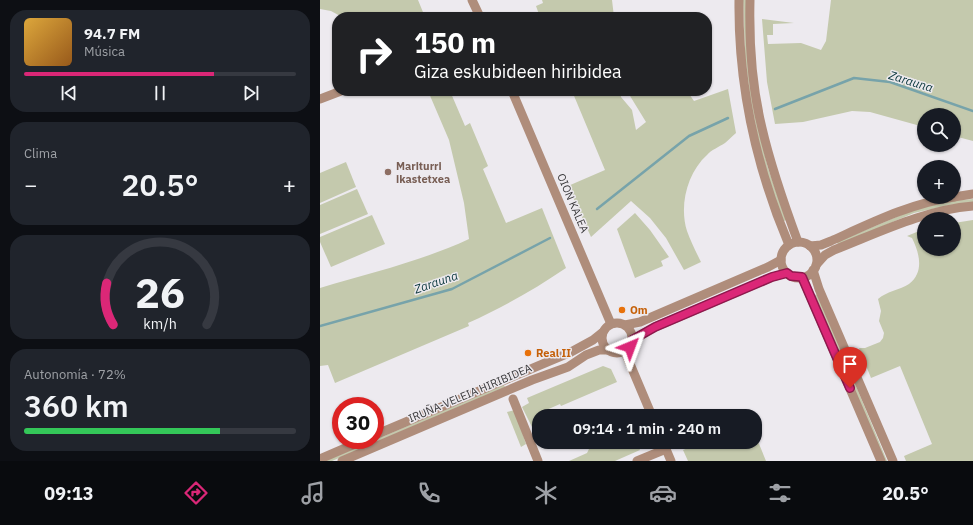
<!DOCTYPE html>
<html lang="es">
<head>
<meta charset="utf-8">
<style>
	:root { --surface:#171b24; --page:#20242c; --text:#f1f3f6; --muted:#9ea1a6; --line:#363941; --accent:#db2777 }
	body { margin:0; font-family:"IBM Plex Sans",sans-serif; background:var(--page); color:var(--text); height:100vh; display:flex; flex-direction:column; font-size:15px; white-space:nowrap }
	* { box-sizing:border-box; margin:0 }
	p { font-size:13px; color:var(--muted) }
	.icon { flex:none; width:22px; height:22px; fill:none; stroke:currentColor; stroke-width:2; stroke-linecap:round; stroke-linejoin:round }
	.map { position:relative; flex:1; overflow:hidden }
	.sheet { display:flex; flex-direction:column; gap:10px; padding:10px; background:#0d0f14; width:320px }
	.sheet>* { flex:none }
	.top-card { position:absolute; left:12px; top:12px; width:380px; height:84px; border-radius:16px; box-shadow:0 1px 3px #0004; background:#202124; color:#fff; overflow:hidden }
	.controls { position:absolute; left:597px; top:108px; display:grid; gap:8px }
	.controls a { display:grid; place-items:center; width:44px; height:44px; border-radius:50%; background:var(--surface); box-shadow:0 1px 3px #0004; font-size:20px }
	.speed { position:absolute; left:12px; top:397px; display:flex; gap:8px; font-size:20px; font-weight:700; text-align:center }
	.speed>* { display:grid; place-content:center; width:52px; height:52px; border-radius:50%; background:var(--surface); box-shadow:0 1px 3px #0004; line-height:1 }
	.speed .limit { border:6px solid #d22; background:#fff; color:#111 }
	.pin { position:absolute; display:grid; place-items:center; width:34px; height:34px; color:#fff; margin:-41px -17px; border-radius:50% 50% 50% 0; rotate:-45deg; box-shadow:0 0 4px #0007 }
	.pin .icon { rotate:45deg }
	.me { position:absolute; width:44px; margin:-22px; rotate:44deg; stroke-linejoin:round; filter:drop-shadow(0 0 3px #0008) }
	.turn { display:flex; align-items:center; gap:14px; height:84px; padding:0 16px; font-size:18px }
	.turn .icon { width:52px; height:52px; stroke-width:2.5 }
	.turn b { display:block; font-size:28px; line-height:34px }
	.big { font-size:30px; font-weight:600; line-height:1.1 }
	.sheet .card { flex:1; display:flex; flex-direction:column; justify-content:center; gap:6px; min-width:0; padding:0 14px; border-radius:16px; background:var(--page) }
	.sheet .dial { align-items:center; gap:0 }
	.dial svg { height:104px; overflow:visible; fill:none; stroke:var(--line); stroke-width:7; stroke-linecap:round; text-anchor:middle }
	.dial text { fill:var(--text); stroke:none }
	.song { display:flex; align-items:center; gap:12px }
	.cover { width:48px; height:48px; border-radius:6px; background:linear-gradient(135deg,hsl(40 70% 55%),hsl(30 70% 35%)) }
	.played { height:4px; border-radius:2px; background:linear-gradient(90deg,var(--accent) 70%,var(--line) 70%) }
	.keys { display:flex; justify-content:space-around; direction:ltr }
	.heat { display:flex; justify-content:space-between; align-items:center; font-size:22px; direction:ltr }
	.charge { height:6px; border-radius:3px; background:linear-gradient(90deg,#34c759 72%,var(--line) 0) }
	.trip { position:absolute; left:212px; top:409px; width:230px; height:40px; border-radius:16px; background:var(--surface); box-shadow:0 1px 3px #0004; font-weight:600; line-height:40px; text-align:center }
	.tabs { display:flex; height:64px; justify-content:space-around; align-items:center; background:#090b0e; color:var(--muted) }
	.tabs .icon { width:28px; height:28px }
	.tabs .selected { color:var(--accent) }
	.tabs b { font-size:18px; color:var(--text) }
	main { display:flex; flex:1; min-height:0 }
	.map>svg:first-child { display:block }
	.green { fill:#c4c9ad }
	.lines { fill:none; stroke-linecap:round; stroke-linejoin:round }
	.stream { stroke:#77a3aa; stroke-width:2.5 }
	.minor { stroke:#af8d7b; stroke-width:9 }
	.route-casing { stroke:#8e194d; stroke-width:10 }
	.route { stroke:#db2777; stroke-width:7 }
	.education-dot { fill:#8d6e63; stroke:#edeaef; stroke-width:1.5 }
	.food-dot { fill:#e8710a; stroke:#edeaef; stroke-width:1.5 }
	.labels { text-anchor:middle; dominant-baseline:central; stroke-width:3; stroke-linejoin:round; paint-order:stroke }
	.education-label { font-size:11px; font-weight:bold; fill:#785e54; stroke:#edeaef; text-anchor:start }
	.street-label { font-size:11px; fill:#39383a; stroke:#edeaef }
	.food-label { font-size:11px; font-weight:bold; fill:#c56008; stroke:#edeaef; text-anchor:start }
	.water-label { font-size:12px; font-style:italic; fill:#08353b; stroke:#edeaef }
</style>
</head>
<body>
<main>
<section class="sheet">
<div class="card">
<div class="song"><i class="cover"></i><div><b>94.7 FM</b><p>Música</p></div></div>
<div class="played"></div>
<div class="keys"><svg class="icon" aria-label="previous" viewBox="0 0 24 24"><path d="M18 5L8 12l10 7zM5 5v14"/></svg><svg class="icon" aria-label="pause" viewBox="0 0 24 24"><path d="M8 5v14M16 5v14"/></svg><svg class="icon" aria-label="next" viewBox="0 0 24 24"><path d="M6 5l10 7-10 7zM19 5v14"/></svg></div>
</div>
<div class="card"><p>Clima</p>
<div class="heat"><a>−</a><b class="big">20.5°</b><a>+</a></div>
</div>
<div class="card dial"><svg viewBox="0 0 100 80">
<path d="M14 69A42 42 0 1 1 86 69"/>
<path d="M14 69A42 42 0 0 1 9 37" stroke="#db2777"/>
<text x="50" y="56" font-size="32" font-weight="700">26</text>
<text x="50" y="72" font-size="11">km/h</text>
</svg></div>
<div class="card"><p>Autonomía · 72%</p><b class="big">360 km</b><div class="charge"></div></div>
</section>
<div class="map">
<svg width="653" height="461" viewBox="0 0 653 461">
	<rect width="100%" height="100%" fill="#edeaef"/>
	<g class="green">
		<polygon points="0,0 98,0 105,17 22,17 11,11 0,9"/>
		<polygon points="222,0 292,0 294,17 220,17 216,6 223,3"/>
		<polygon points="423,0 426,0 439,131 448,168 466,220 462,222 443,163 430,97 425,56"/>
		<polygon points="511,0 653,0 653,141 634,136 634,115 604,115 604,127 550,112 532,111 483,122 455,124 447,82 442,19 474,23 453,24 453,35 447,35 448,44 481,43 501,50 506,41"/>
		<path d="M408,89L416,133C412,136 409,140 405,143C399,147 391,150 387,155C367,173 359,206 367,231C371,242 376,252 381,262L364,270L346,238L330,218L311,201L271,237L248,186L285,170L252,91H300L301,97L312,110L316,130L326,122L307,91H367L374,101Z"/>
		<path d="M108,91H130L145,126L150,123L168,166L163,169L186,223L222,208L246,268C215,289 182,308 148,323L149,326L15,383L8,365L0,366V288C50,273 102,261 149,239L144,203L129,140Z"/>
		<polygon points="26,162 36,187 0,203 0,173"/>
		<polygon points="37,189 48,214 0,234 0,205"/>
		<polygon points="653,199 653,202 630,205 594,213 518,245 517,242 593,210 630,201"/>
		<polygon points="315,213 330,230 349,257 341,261 343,266 315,278 297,229"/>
		<polygon points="52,215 65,244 11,267 0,242 0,237"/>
		<path d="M653,220V461H586L584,456L612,444L580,366L551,378L539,348H545L560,342L563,338L564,333L559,321L561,311L558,299C567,291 580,290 589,284C605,272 599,252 592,238L587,236L604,229V249H634V223Z"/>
		<polygon points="498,294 567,461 565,461 494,295"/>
		<polygon points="283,366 291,369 297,382 241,406 240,404 224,411 225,413 215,417 219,426 218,439 202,407 209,403 207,398"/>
		<polygon points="184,385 185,387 12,461 5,461"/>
		<polygon points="195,410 206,444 201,447 187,412"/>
		<polygon points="435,434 446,461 368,461 363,450 383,442 435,442"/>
		<polygon points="288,442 317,442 320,450 295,461 249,461 267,453 269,449"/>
	</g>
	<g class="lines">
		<g class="stream">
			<polyline points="455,109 534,78 570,82 653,111"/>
			<polyline points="277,209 369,136 408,118"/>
			<polyline points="0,326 132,289 230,238"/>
		</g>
		<g class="minor">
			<polyline points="152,0 160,17"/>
			<path d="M419,0C418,84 436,167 469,245"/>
			<path d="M430,0C429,42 432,87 442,128C451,167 464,204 478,242"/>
			<polyline points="192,91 291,324"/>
			<polyline points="0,99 21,91"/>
			<polyline points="634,197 653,194"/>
			<circle cx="479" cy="260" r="18"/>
			<path d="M490,246L501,245L511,241C551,223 591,203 634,197"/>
			<path d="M496,265L505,255L514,250C560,232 604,210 653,206"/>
			<polyline points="493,270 499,289 573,461"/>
			<polyline points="482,277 561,461"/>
			<circle cx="297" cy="338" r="15"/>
			<polyline points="305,325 320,322 448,267 461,260"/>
			<polyline points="312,340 335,327 452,277 467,273"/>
			<polyline points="305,352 332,416"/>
			<polyline points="193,399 218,461"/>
			<polyline points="55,435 251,352 273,340 283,332"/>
			<polyline points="343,442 351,461"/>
			<polyline points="0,459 44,440"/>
			<polyline points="22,461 212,380 248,367 266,355 279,350 287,350"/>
			<polyline points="317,461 346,449"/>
		</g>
	</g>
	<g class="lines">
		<defs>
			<polyline id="route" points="310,347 312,340 335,327 452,277 467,273 471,276 482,277 530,388"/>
		</defs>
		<use href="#route" class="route-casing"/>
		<use href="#route" class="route"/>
	</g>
	<circle class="education-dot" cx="68" cy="172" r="4"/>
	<g class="food-dot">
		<circle cx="302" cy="310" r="4"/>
		<circle cx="208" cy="353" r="4"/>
	</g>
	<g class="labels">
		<g class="education-label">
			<text x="76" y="166">Mariturri<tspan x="76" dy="13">ikastetxea</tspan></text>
		</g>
		<g class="street-label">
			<text transform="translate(253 203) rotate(67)">OION KALEA</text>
			<text transform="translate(150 393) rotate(-23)">IRUÑA-VELEIA HIRIBIDEA</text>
		</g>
		<g class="food-label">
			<text x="310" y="310">Om</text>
			<text x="216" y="353">Real II</text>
		</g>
		<g class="water-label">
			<text transform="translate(591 81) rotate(17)">Zarauna</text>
			<text transform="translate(116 282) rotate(-19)">Zarauna</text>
		</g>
	</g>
</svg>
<div class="controls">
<a><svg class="icon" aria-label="search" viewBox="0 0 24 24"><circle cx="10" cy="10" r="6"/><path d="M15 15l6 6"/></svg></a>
<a>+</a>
<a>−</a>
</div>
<div class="speed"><div class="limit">30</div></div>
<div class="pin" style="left:530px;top:388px;background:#d93025"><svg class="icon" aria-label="arrive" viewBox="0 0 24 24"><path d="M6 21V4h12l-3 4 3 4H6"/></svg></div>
<svg class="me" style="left:310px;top:347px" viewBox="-20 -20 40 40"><path d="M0-17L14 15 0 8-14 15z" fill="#db2777" stroke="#fff" stroke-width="4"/></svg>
<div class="trip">09:14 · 1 min · 240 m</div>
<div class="top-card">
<div class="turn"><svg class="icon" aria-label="right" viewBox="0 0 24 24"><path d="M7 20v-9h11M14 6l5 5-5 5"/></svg><div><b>150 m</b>Giza eskubideen hiribidea</div></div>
</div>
</div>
</main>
<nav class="tabs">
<b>09:13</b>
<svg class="icon selected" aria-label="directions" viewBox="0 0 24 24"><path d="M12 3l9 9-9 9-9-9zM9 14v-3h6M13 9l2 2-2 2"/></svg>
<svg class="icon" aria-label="music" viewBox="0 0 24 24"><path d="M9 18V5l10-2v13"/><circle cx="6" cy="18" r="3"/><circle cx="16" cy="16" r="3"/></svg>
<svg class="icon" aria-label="phone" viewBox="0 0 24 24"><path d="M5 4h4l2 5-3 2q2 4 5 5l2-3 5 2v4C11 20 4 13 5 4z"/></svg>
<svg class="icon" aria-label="climate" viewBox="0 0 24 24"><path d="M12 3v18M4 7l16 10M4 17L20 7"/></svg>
<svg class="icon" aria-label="car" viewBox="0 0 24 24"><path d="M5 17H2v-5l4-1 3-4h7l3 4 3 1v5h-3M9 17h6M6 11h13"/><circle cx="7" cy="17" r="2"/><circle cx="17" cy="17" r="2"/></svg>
<svg class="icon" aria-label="filters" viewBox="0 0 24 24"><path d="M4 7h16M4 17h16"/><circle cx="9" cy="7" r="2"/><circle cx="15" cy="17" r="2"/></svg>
<b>20.5°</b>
</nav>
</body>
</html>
